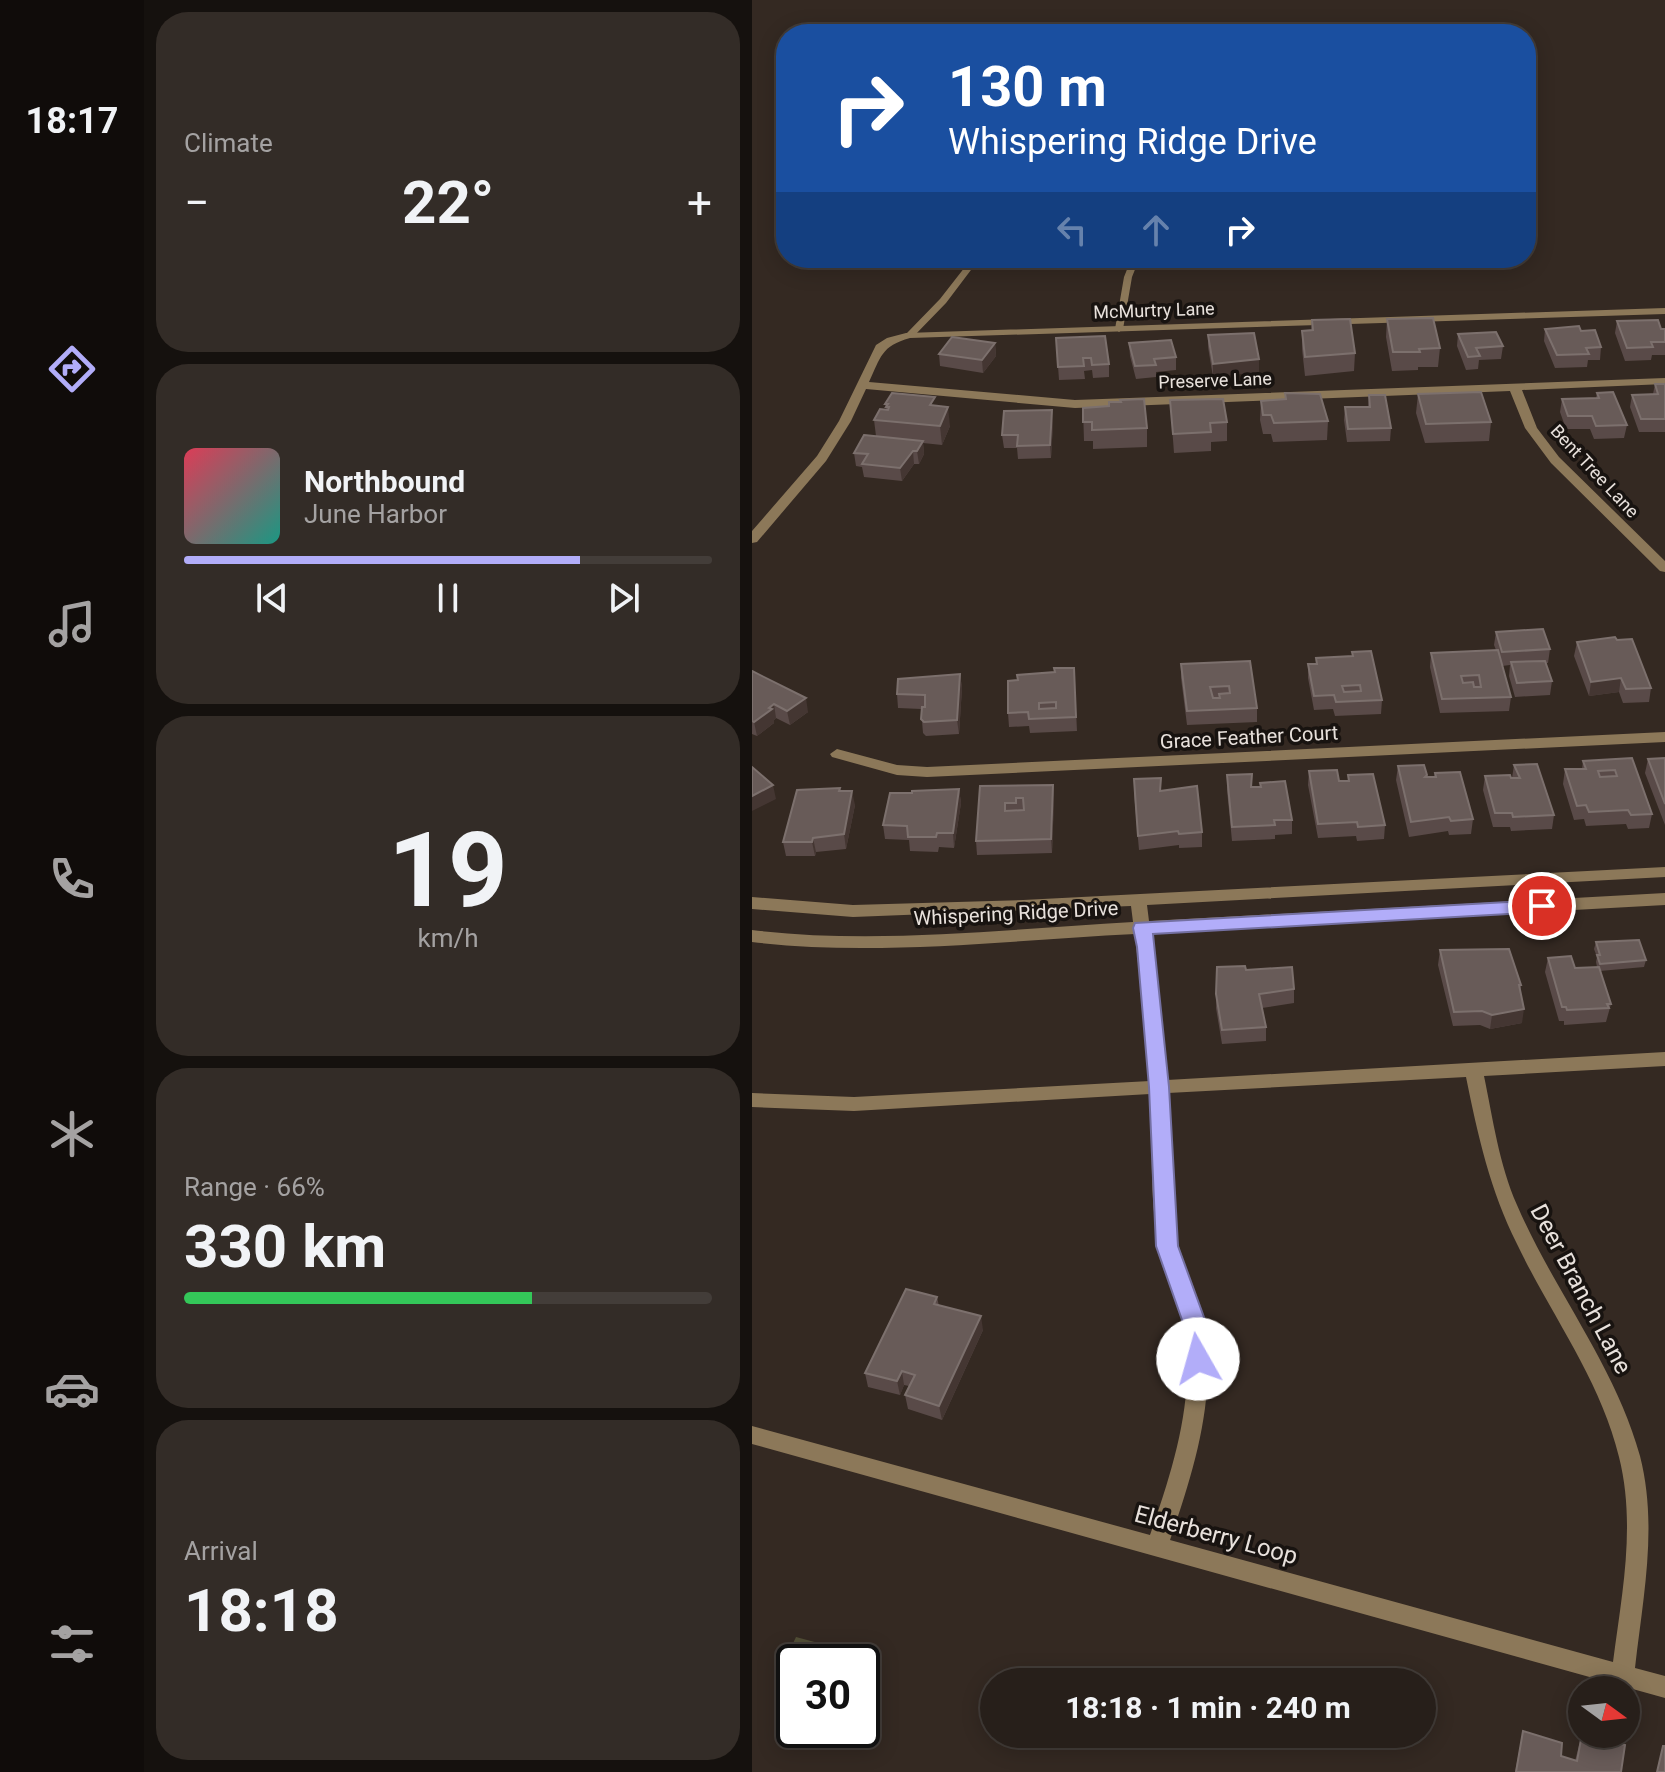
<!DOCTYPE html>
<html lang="en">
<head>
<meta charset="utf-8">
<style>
	:root { --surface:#271f1a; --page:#332c27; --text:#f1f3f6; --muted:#a4a2a2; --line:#433d39; --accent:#b2adf9 }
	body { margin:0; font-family:Roboto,sans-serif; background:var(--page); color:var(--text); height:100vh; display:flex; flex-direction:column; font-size:30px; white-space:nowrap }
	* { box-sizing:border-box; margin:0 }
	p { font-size:26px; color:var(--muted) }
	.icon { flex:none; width:44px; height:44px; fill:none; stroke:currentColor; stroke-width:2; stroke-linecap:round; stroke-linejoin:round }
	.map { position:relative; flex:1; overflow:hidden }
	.sheet { display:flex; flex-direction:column; gap:12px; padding:12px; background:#15110e; width:608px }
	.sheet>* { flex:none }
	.guide { position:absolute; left:24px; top:24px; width:760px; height:244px; border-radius:32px; box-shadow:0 4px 20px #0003,0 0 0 2px var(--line); background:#1a4fa0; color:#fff; overflow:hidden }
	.needle { width:52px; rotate:105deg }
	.fabs { position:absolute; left:816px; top:1676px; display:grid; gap:16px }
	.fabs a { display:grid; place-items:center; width:72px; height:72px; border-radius:50%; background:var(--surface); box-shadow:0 4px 20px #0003,0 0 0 2px var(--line); font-size:40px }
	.speed { position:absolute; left:24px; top:1644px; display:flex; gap:16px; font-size:40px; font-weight:700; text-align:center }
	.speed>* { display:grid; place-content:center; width:104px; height:104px; border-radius:50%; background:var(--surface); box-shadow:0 4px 20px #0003,0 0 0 2px var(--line); line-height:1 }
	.speed .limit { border:4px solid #111; border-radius:12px; background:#fff; color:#111 }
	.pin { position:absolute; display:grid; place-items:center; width:68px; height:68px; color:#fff; margin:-34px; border:4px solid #fff; border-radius:50%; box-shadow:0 2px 8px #0007 }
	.me { position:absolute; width:88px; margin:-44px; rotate:353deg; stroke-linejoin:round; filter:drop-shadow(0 0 6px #0008) }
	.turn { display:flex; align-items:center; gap:28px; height:168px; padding:0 40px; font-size:36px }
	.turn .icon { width:104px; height:104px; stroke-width:2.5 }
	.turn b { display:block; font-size:56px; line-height:68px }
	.lanes { display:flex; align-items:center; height:76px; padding:0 40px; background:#0003; justify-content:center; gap:40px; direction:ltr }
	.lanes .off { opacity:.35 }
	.big { font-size:60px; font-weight:700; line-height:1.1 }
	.sheet .card { flex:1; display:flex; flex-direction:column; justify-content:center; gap:12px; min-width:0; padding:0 28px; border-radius:32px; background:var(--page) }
	.sheet .dial { align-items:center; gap:0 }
	.dial b { font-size:104px; line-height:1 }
	.song { display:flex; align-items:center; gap:24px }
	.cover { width:96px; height:96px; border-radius:12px; background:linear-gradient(135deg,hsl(350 70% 55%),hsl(170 70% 35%)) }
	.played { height:8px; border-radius:4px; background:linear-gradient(90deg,var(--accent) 75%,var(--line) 75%) }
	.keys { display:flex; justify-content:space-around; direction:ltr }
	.heat { display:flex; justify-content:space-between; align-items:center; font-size:44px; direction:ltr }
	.charge { height:12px; border-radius:6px; background:linear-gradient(90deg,#34c759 66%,var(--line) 0) }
	.trip { position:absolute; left:228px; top:1668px; width:456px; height:80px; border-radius:40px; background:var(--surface); box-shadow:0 4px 20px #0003,0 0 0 2px var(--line); font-weight:700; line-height:80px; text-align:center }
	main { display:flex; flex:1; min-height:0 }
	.tabs { display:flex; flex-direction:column; width:144px; justify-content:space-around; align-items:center; background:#100c0a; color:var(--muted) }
	.tabs .icon { width:56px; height:56px }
	.tabs .on { color:var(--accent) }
	.tabs b { font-size:36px; color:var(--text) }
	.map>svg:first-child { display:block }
	.green { fill:#524f36 }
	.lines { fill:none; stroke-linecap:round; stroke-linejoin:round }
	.lane { fill:#8c7859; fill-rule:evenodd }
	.street { fill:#8c7859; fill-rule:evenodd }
	.wall { fill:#594a48 }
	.shaded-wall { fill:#443632 }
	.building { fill:#685b58; stroke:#7c706d; stroke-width:2; fill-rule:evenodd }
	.route { fill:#b2adf9; stroke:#7470a2; stroke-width:2 }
	.labels { text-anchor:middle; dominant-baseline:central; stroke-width:7; stroke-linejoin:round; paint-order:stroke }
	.far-street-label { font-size:18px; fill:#e8e1dc; stroke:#181310 }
	.street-label { font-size:20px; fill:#e8e1dc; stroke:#181310 }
	.near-street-label { font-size:24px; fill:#e8e1dc; stroke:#181310 }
</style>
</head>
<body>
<main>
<nav class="tabs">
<b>18:17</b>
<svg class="icon on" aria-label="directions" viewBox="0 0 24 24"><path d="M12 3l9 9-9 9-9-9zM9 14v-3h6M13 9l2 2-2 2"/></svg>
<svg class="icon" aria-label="music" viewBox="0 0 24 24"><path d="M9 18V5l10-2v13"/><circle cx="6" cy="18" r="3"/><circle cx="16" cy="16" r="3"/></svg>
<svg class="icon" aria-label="phone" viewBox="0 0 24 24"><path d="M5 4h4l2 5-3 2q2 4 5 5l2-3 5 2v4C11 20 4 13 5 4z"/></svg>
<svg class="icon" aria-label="climate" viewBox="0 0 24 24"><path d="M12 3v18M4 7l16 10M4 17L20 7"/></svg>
<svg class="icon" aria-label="car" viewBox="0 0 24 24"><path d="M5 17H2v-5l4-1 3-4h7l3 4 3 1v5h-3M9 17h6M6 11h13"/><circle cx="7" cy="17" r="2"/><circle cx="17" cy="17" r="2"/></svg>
<svg class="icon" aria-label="filters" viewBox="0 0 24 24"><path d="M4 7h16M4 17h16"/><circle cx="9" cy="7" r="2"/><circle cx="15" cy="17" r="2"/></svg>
</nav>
<section class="sheet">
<div class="card"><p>Climate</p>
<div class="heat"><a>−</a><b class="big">22°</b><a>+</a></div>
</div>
<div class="card">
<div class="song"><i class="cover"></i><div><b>Northbound</b><p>June Harbor</p></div></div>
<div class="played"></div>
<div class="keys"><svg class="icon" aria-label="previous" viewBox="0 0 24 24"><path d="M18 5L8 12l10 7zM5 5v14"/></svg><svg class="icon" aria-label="pause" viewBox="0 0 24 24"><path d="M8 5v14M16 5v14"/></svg><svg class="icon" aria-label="next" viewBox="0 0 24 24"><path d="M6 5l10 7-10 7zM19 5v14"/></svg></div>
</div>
<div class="card dial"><b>19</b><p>km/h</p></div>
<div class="card"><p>Range · 66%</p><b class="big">330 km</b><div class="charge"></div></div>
<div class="card"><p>Arrival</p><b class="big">18:18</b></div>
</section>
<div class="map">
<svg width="913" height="1772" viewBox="0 0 913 1772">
	<rect width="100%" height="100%" fill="#342922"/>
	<polygon class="green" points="44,1637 85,1648 79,1662 42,1662 42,1675 28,1671"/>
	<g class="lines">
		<g class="lane">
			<polygon points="220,258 228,258 194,303 161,337 155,337 155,333 188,299"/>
			<polygon points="376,258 384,258 386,262 380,277 371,329 367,332 363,329 372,277 378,262"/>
		</g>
		<g class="street">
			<path d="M913,308V314L158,338C129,346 129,357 117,382L323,400L913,378V384L770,390L785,428L807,457L913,561V572L908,571L799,463L773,428L758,391L323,408L114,389L99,421L74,461L5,542L0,543V531L65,456L87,421L124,345L135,338L154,333Z"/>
			<polygon points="913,732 913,742 175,777 145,775 80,757 78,754 85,749 145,765 175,767"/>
			<path d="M913,867V877L395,905L397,921L913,893V905L399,933L415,1080L913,1052V1066L732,1076C741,1119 747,1164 765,1205C802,1291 863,1365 888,1456C906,1526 891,1597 883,1668L913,1676V1698L0,1444V1426L398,1535C422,1466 445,1394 431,1321C425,1287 407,1256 403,1222C398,1180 401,1137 398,1094L102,1111L0,1107V1093L102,1097L398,1081L383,934C259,940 122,957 0,942V930C123,945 257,929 381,922L379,906L101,917L0,909V897L101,905L271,900ZM714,1077C726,1136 738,1190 765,1244C799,1315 848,1379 867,1457C884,1525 870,1593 861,1662L418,1540C442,1470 466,1395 451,1320C444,1286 426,1256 421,1221C416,1179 419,1136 416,1093Z"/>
		</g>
	</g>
	<g class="wall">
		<polygon points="635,319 688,348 686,367 666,367 666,370 640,371 634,337"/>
		<polygon points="560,320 603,353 602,371 553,376 550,349 550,331 559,330"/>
		<polygon points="865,321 913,329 913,355 900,355 899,360 873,361 863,333"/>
		<polygon points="793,329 829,331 849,347 848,360 836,360 835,367 803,368 792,341"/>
		<polygon points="706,334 751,346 749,359 727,360 726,369 714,370 705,346"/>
		<polygon points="456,335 507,359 507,372 461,377 456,347"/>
		<polygon points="304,338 357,364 357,377 341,378 340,370 332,371 333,379 307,380"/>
		<polygon points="243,343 244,356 231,373 188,366 187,354"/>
		<polygon points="377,343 424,357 424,370 404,372 404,377 384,379 378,356"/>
		<polygon points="903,384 913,384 913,432 887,432 878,407 880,395 901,394"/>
		<polygon points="533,393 576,421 575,440 521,442 519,434 511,434 508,420 509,401 533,399"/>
		<polygon points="845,393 875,425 872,438 842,439 838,429 814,429 808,412 810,399 844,398"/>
		<polygon points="666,394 739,422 737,441 673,443 664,413"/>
		<polygon points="617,395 639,428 638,441 595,442 592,420 593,407 616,407"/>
		<polygon points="418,400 475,422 475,441 459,442 459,451 422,453"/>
		<polygon points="133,404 184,406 198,426 190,445 171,443 172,454 167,464 162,464 150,481 112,477 110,467 104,466 102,453 124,436 122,420 134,410"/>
		<polygon points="331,408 395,428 395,447 341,449 341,441 332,441"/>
		<polygon points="301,423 299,458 266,459 265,448 252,448 250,435"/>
		<polygon points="744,632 798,649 796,663 794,663 800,681 798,695 763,697 757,676 758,665 750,666 759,697 757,711 688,713 678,667 679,653 744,650 742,645"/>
		<polygon points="865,640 899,688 897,702 871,703 867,692 837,696 822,656 825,642"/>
		<polygon points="600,652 630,700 629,714 583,716 581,709 562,710 556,678 556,664 564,664 564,658 600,657"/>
		<polygon points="498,661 505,708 505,722 435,725 429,678 429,664"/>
		<polygon points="322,668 325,731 278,733 277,726 257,727 256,713 266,680"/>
		<polygon points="0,671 56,712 38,725 24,718 22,720 22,723 5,736 0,734"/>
		<polygon points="208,674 210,688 207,734 174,736 171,733 169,709 146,708 145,694"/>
		<polygon points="880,758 900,814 897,828 876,829 874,824 834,826 832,819 822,820 811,784 813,769 830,769 831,761"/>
		<polygon points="913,758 913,825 893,773 896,759"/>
		<polygon points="762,765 802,815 800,829 759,831 758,827 741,827 731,790 733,776 760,778"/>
		<polygon points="646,766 675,775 675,777 682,777 683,773 721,819 719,834 697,835 696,831 657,837 644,780"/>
		<polygon points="557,771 587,781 596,781 596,775 633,825 632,839 605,841 604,836 566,838 556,785"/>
		<polygon points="475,775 500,787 540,820 540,834 523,835 523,839 480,841 475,790"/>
		<polygon points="301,785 302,799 300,853 225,855 224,841 228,786"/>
		<polygon points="88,788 89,791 103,805 94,849 64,852 63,856 34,856 31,842"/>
		<polygon points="207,789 209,803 202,848 187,847 186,852 158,851 157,840 133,839 131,825 160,793"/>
		<polygon points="409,791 450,832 450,847 427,848 427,845 387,850 382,793"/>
		<polygon points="844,942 894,960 892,967 848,971 859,1004 854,1022 812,1025 812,1021 807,1021 793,972 796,958 823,968 845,967 844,962 845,957 842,949"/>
		<polygon points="688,950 769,985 768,992 770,1023 738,1029 728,1025 701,1026 686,965"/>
		<polygon points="465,967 494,970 542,989 542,1003 510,1008 514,1027 514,1041 470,1044 464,1008"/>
		<polygon points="185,1297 187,1306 231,1330 190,1420 156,1409 153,1395 157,1386 152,1385 148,1395 116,1387 113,1373"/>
		<polygon points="771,1731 809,1756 823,1761 830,1734 869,1772 763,1772"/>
	</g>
	<g class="shaded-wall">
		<polygon points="243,343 244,356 231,373 230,360"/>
		<polygon points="507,359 507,372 461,377 461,364"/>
		<polygon points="196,407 198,426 190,445 188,426"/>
		<polygon points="300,410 301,423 299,458 298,445"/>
		<polygon points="171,441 172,454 167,464 165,451"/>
		<polygon points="161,451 162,464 150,481 148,468"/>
		<polygon points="208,674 210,688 207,734 205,720"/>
		<polygon points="869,678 867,692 837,696 839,682"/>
		<polygon points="54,698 56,712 38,725 35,711"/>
		<polygon points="22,704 24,718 22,720 22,723 5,736 2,722"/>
		<polygon points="21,785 24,799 0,811 0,796"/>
		<polygon points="301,785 302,799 300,853 299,839"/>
		<polygon points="207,789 209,803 202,848 201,833"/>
		<polygon points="100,791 103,805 94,849 92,834"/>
		<polygon points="61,838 64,852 63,856 60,842"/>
		<polygon points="772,1009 770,1023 738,1029 740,1015"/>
		<polygon points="229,1316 231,1330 190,1420 187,1406"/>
		<polygon points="150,1371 152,1385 148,1395 145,1381"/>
	</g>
	<g class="building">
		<polygon points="681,318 688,348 667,349 668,352 641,352 635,319"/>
		<polygon points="598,319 603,353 553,357 550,331 561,330 560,320"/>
		<polygon points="906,320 909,329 913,329 913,342 899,342 901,347 875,348 865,321"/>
		<polygon points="827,326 829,331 843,330 849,347 834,348 837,354 805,355 793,329"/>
		<polygon points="744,332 751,346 724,348 728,356 716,357 706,334"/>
		<polygon points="502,333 507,359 461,364 456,335"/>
		<polygon points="353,336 357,364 340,365 339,358 331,358 332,366 306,367 304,338"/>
		<polygon points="200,337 243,343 230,360 187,354"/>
		<polygon points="419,340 424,357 402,359 404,365 383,366 377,343"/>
		<polygon points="903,384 913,384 913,419 889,419 880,395 906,394"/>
		<polygon points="729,392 739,422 674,424 666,394"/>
		<polygon points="861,392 875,425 844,426 840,416 816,416 810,399 847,398 845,393"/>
		<polygon points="140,393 183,397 178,405 196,407 188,426 122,420 128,409 136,410 137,407 134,407 136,404 133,404"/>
		<polygon points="533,393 568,394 576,421 522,423 519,415 511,415 509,401 534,399"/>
		<polygon points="617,395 633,395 639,428 596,429 593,407 618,407"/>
		<polygon points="392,399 395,428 340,430 340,422 331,422 331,408 357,406 357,402 369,402 368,400"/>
		<polygon points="471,399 475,422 458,423 459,432 421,434 418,400"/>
		<polygon points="300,410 298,445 265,446 266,435 250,435 252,411"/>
		<polygon points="112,435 171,441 165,451 161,451 148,468 110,464 116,454 102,453"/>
		<polygon points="791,629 798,649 750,652 744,632"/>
		<polygon points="863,637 865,640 880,639 899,688 874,689 869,678 839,682 825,642"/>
		<path d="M746,650L759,697L690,699L679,653ZM727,675L729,687H722L721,682L711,683L709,676Z"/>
		<path d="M619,651L630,700L584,702L582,695L562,696L556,664H565L564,658L601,656L600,652ZM608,685L609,691L592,692L590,686Z"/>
		<path d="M498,661L505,708L435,711L429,664ZM477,686L478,693L467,694L468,698H461L458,687Z"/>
		<polygon points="793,661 800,681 765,683 759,662"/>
		<path d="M302,668H322L324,717L277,719L276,712L256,713V681L266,680L265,675L303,672ZM304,702V708L287,709V703Z"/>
		<polygon points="0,671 54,698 35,711 22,704 17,708 20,709 2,722 0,721"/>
		<polygon points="208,674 205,720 172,722 169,719 170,707 173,707 173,695 145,694 146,679"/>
		<path d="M880,758L900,814L879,815L876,810L837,812L834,805L825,806L813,769H834L831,761ZM863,770L865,776L848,777L846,771Z"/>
		<polygon points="913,758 913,804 896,759"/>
		<polygon points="785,764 802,815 761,817 760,813 743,813 733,776 758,775 759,778 768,778 762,765"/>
		<polygon points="672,765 675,775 673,777 684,777 683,773 708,772 721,819 699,821 697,817 659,822 646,766"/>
		<polygon points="0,767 21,785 0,796"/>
		<polygon points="585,770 587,781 597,781 596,775 621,774 633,825 606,827 605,822 566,824 557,771"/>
		<polygon points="500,774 499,787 509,787 508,783 533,781 540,820 522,820 523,825 480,827 475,775"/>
		<polygon points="409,778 408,791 445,786 450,832 427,834 426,831 386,836 382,779"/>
		<path d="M301,785L299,839L224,841L228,786ZM264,798H271L272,810L253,811V803H264Z"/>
		<polygon points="88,788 87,791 100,791 92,834 61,838 60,842 31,842 45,790"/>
		<polygon points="207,789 201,833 185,833 184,837 156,837 155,826 131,825 138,793 160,793 160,791"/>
		<polygon points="887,940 894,960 848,964 845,955 848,955 844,942"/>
		<polygon points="757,949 769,985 767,985 772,1009 740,1015 730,1011 702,1012 688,950"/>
		<polygon points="819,956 823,968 847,967 859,1004 855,1004 857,1008 815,1010 814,1007 810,1007 796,958"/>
		<polygon points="493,966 494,970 540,967 542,989 507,994 514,1027 470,1030 464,994 465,967"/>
		<polygon points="154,1289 185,1297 182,1304 229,1316 187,1406 153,1395 163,1375 150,1371 145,1381 113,1373"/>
		<polygon points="771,1731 810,1743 809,1756 825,1761 830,1734 873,1745 869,1772 764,1772"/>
		<polygon points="911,1746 913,1746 913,1772 905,1772"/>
	</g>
	<polygon class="route" points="790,900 799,906 790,912 401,934 417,1087 426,1246 453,1320 458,1359 454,1366 446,1369 438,1366 430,1320 404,1246 397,1087 385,947 381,928 383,923"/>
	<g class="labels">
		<g class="far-street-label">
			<text transform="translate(402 310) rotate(-2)">McMurtry Lane</text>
			<text transform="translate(463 380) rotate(-2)">Preserve Lane</text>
			<text transform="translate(843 471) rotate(47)">Bent Tree Lane</text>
		</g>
		<g class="street-label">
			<text transform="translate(497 737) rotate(-3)">Grace Feather Court</text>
			<text transform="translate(264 913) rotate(-3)">Whispering Ridge Drive</text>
		</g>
		<g class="near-street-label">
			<text transform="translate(829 1289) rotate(62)">Deer Branch Lane</text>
			<text transform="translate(464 1535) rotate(15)">Elderberry Loop</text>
		</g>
	</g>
</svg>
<div class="fabs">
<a><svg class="needle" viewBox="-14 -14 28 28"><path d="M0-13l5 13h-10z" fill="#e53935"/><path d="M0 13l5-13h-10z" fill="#a4a2a2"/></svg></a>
</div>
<div class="speed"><div class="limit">30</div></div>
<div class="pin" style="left:790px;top:906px;background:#d93025"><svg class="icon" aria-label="arrive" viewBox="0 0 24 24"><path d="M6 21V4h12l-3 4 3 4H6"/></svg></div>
<svg class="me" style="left:446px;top:1359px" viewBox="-20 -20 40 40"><circle r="19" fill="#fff"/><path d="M0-13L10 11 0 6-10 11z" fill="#b2adf9"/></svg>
<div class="trip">18:18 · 1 min · 240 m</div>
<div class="guide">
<div class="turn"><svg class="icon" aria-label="right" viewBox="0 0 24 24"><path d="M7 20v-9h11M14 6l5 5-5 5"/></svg><div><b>130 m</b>Whispering Ridge Drive</div></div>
<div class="lanes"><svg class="icon off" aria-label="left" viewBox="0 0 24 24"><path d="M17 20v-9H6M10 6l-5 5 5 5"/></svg><svg class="icon off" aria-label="ahead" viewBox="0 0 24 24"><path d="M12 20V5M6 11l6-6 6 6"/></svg><svg class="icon" aria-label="right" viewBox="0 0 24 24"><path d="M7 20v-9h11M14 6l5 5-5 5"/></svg></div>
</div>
</div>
</main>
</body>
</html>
